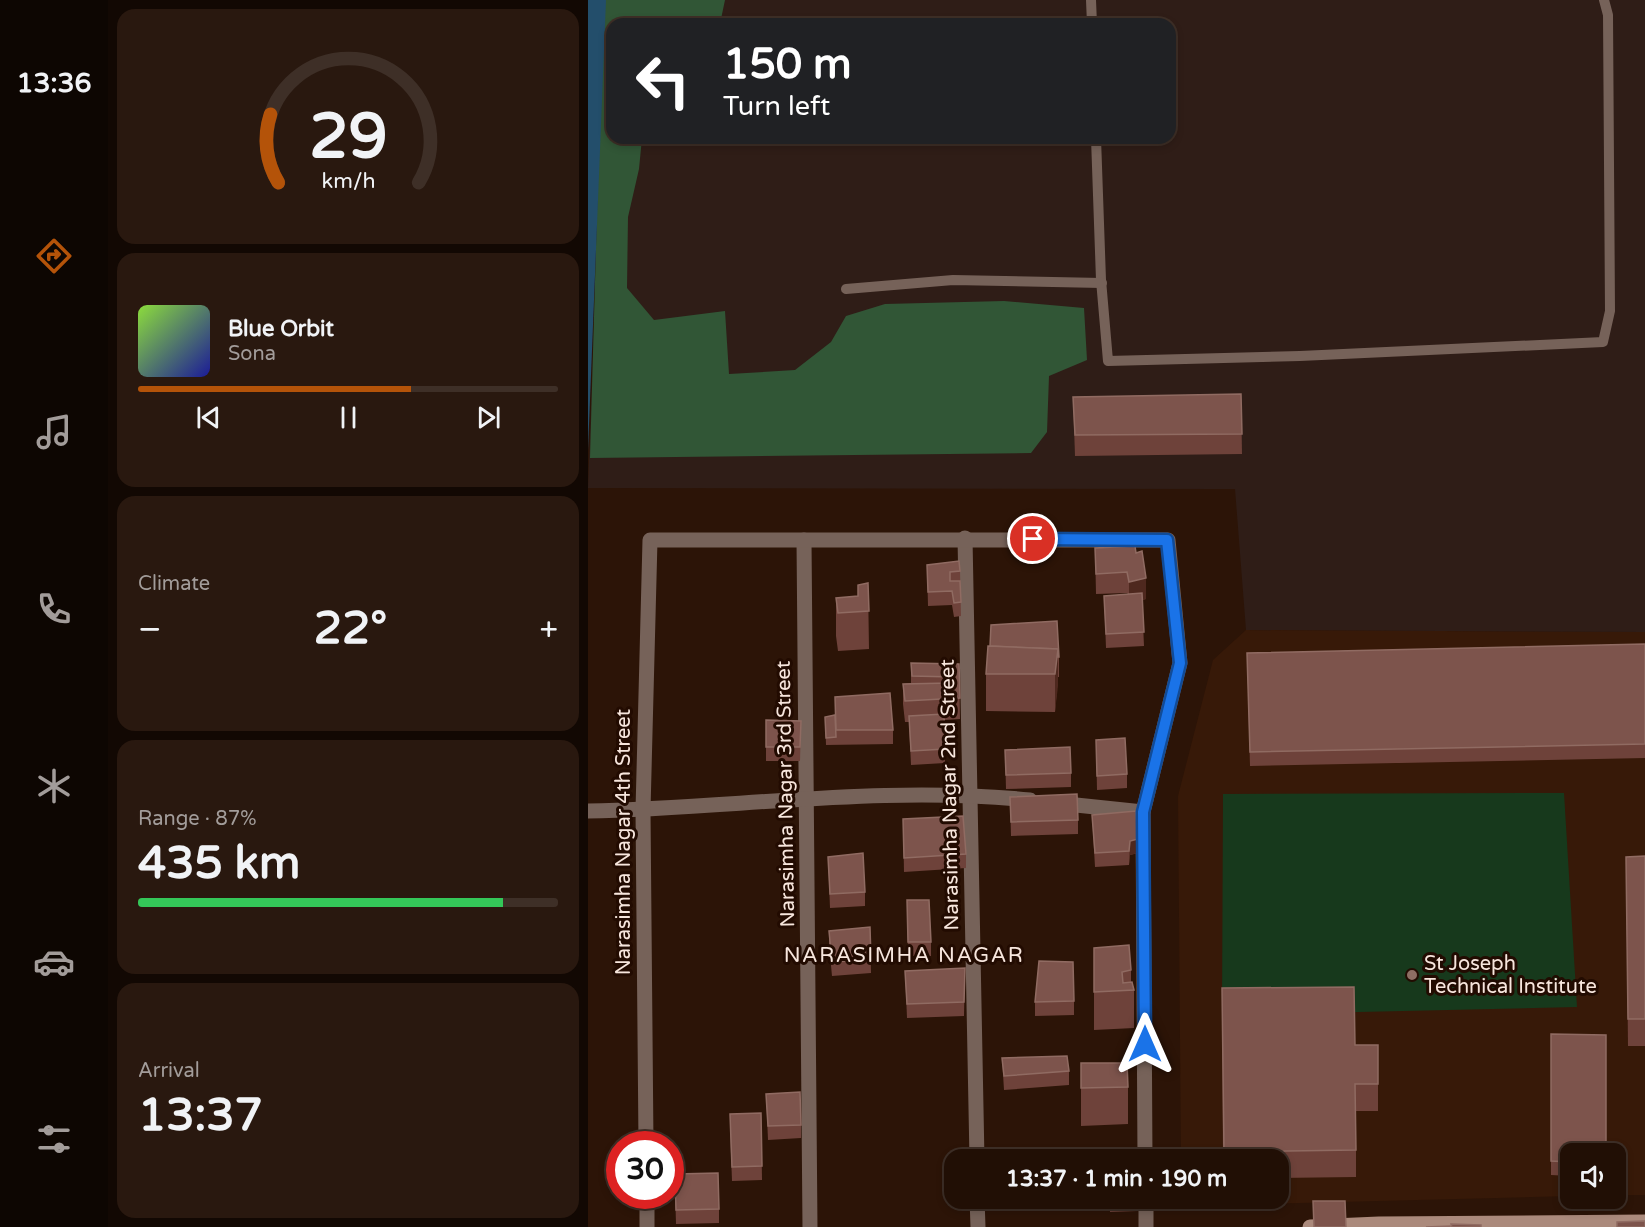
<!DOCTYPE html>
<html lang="en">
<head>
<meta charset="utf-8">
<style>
	:root { --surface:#210f05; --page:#29180f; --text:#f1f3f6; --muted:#a29c9a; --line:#3e2f27; --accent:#b45309 }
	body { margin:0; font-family:"Varela Round",sans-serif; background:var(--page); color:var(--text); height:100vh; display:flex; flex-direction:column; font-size:22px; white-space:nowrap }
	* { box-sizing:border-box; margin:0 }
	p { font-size:20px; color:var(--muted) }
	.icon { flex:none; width:33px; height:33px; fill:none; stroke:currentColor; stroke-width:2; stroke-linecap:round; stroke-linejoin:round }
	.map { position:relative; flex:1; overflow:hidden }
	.side { display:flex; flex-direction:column; gap:9px; padding:9px; background:#120803; width:480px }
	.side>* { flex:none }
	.top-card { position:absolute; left:18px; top:18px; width:570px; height:126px; border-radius:18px; box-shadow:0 3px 9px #0003,0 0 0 2px var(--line); background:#202124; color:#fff; overflow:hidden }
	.fabs { position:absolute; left:972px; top:1143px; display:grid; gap:12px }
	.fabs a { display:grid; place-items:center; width:66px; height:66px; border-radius:12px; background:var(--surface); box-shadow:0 3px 9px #0003,0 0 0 2px var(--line); font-size:30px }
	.speed { position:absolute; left:18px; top:1131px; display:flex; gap:12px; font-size:30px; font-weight:700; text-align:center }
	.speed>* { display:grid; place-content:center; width:78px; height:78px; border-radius:50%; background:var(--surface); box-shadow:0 3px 9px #0003,0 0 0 2px var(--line); line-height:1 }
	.speed .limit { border:9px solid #d22; background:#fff; color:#111 }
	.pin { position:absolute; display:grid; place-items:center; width:51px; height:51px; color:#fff; margin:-26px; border:3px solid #fff; border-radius:50%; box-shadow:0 2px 6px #0007 }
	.me { position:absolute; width:66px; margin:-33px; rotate:0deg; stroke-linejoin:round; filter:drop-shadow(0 0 4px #0008) }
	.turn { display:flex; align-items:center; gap:21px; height:126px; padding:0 18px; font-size:27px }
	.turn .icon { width:78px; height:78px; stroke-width:2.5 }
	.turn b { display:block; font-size:42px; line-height:51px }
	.big { font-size:45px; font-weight:700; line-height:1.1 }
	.side .widget { flex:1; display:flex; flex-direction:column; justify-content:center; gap:9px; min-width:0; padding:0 21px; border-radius:18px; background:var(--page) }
	.side .dial { align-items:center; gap:0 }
	.dial svg { height:156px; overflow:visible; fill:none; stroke:var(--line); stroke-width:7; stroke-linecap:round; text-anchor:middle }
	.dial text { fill:var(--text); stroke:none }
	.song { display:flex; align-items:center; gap:18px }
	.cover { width:72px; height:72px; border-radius:9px; background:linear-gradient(135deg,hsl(90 70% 55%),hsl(240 70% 35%)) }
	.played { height:6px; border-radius:3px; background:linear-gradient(90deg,var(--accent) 65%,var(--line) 65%) }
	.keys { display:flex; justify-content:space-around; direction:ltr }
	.heat { display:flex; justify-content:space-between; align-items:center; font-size:33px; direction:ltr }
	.charge { height:9px; border-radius:4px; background:linear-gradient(90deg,#34c759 87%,var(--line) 0) }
	.trip { position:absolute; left:356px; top:1149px; width:345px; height:60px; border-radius:18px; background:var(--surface); box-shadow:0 3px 9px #0003,0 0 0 2px var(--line); font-weight:700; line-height:60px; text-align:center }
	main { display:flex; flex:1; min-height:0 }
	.dock { display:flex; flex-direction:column; width:108px; justify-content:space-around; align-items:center; background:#0d0602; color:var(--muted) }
	.dock .icon { width:42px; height:42px }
	.dock .active { color:var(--accent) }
	.dock b { font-size:27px; color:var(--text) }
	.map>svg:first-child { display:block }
	.built { fill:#371908 }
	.industrial { fill:#2f1d17; fill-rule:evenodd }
	.green { fill:#17391c }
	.forest { fill:#315636 }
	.water { fill:#234e6b }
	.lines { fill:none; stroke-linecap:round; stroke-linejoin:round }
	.lane { stroke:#766259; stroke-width:10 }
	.street { stroke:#766259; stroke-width:15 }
	.secondary { stroke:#ab8a7c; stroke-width:15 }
	.wall { fill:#6e423a }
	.shaded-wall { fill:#4e281e }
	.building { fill:#7d544c; stroke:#906b62; stroke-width:1.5 }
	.route-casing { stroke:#114b97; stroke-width:15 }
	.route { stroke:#1a73e8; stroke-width:10 }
	.education-dot { fill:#8d6e63; stroke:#220b01; stroke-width:2 }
	.labels { text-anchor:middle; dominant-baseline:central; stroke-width:6; stroke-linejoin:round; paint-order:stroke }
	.street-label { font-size:20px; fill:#f7e6dd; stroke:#220b01 }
	.poi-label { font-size:20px; fill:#f7e6dd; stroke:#220b01; text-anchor:start }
	.neighbourhood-label { font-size:21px; letter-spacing:1.5px; fill:#f7e6dd; stroke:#220b01 }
</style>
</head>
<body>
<main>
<nav class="dock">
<b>13:36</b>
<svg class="icon active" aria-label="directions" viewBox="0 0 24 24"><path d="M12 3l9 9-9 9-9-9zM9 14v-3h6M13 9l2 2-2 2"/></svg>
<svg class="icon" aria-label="music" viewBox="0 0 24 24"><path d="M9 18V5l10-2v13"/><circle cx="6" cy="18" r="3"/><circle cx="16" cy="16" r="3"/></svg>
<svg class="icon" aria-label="phone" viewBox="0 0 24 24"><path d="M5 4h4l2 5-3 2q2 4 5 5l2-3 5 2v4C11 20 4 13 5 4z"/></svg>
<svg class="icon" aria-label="climate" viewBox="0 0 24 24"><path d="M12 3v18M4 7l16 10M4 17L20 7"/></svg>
<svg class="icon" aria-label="car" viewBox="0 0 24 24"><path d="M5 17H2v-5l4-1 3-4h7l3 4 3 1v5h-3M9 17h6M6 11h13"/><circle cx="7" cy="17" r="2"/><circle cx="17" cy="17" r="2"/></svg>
<svg class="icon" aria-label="filters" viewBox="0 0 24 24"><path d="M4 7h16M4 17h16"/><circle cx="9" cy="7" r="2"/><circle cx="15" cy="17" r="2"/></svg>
</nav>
<section class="side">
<div class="widget dial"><svg viewBox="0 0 100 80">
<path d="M14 69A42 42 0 1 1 86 69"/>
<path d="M14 69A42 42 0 0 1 10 34" stroke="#b45309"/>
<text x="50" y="56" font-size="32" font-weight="700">29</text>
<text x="50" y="72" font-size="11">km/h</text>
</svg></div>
<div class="widget">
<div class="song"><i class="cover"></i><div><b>Blue Orbit</b><p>Sona</p></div></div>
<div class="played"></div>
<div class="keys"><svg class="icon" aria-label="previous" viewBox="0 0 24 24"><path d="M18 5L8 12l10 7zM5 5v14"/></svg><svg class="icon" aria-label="pause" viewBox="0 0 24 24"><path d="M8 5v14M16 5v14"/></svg><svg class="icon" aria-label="next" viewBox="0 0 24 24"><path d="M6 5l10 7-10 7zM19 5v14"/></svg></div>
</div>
<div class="widget"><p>Climate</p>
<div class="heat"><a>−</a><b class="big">22°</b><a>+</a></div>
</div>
<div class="widget"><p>Range · 87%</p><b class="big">435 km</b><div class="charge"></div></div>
<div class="widget"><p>Arrival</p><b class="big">13:37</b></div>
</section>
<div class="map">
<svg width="1057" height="1227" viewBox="0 0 1057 1227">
	<rect width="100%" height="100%" fill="#2c1407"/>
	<polygon class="built" points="658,630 1057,632 1057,1195 1028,1195 1028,1154 982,1154 982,1196 593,1206 593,1199 690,1198 690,1160 593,1160 590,796 625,660"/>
	<path class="industrial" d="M18,0H1057V632L658,630L647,489L0,488ZM24,24H582V138H24Z"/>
	<polygon class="green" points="976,793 989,1007 634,1015 635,794"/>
	<polygon class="forest" points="15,0 137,0 133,19 119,24 24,24 24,138 54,138 51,169 40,217 39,288 66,320 137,311 141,374 207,370 243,342 258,316 297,304 416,301 496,308 499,360 461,376 459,432 443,453 2,458"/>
	<polygon class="water" points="0,0 18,0 0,450"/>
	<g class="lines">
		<g class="lane">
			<polyline points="503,0 504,24"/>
			<polyline points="508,138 513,280 520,361 712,356 1015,342 1022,311 1020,15 1016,0"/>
			<polyline points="258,289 365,280 514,283"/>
		</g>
		<g class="street">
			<polyline points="377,538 389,1160"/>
			<polyline points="216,540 222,1227"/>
			<polyline points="469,803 555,812"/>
			<path d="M0,811C147,808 294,785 442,800"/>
			<polyline points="58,1144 55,810 62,540 580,540 592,663 555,812 557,1160"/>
			<polyline points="59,1196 59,1227"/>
			<polyline points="389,1198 390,1227"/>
			<polyline points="558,1198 558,1227"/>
		</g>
		<polyline class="secondary" points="722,1227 791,1224 1057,1222"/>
	</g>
	<g class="wall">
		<polygon points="653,394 654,454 487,456 485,397"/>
		<polygon points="547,546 558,599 554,600 556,646 518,648 516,596 540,594 539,593 508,594 507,548"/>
		<polygon points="339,565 372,571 373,616 366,617 364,605 340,606"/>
		<polygon points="280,583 281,649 250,651 248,636 248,598 270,596"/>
		<polygon points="1057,644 1057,758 662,766 659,653"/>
		<polygon points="402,646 471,657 471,677 470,677 467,712 398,711 398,674"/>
		<polygon points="323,663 371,664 372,719 356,720 357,763 323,765 321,722 317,722 315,704 315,684 323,683"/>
		<polygon points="247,697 305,730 305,744 238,745 237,717 247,715"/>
		<polygon points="178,720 213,721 212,761 178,761"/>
		<polygon points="508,740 539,774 539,788 509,790"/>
		<polygon points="417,750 483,773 483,787 418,789"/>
		<polygon points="422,797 490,820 490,834 423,836"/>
		<polygon points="504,815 550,853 542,855 541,865 507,867"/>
		<polygon points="315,819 378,854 378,868 316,872"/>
		<polygon points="1057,856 1057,1046 1040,1046 1038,857"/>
		<polygon points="240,857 277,892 277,906 242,908"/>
		<polygon points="319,900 343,942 343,956 320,956"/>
		<polygon points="282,927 283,973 244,976 241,945 241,931"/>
		<polygon points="506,948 543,970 543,982 546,990 546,1028 506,1030"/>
		<polygon points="377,968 376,1016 319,1018 317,971"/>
		<polygon points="634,988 767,1045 790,1045 790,1111 768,1111 768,1177 690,1178 690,1160 635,1160"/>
		<polygon points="486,1001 486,1015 447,1016 447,1002"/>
		<polygon points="963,1034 982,1154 982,1176 963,1175"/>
		<polygon points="414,1058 481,1071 481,1085 416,1090"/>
		<polygon points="493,1063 540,1087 540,1124 493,1126"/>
		<polygon points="178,1094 213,1125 213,1138 180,1140"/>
		<polygon points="173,1113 174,1180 144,1181 142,1128"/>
		<polygon points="87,1188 131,1209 131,1223 88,1224"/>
		<polygon points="521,1198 550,1198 550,1211 522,1212"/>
	</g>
	<g class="shaded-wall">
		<polygon points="558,578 558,599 541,603 541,582"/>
		<polygon points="470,649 470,686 467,712 467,674"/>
		<polygon points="550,839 550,853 542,855 541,865 542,841"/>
	</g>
	<g class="building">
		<polygon points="653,394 654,434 487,435 485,397"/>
		<polygon points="547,546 548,553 554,551 558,578 541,582 539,572 508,574 507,548"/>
		<polygon points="371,561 372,571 362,572 362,581 372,581 373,602 366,603 364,591 340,592 339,565"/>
		<polygon points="280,583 281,611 250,613 248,598 270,596 270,585"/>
		<polygon points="554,593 556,632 518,634 516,596"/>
		<polygon points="469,621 471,657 470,657 470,649 402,646 403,625"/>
		<polygon points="1057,644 1057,744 662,752 659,653"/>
		<polygon points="400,646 470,649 467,674 398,674"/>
		<polygon points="323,663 371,664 372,698 317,701 315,684 362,683 366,677 324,676"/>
		<polygon points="302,693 305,730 248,730 247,697"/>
		<polygon points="356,714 357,749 323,751 321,716"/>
		<polygon points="247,715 248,737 238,738 237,717"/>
		<polygon points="178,720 213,721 212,747 178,747"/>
		<polygon points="537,738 539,774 509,776 508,740"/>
		<polygon points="482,747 483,773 418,775 417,750"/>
		<polygon points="489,794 490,820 423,822 422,797"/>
		<polygon points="548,811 550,839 542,841 541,851 507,853 504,815"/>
		<polygon points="375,816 378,854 316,858 315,819"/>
		<polygon points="275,853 277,892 242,894 240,857"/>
		<polygon points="1057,856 1057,1019 1040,1019 1038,857"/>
		<polygon points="319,900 341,900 343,942 320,942"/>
		<polygon points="282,927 283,959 244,962 241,931"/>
		<polygon points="541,945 543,970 534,972 535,983 544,982 546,990 506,992 506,948"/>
		<polygon points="451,961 485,962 486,1001 447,1002"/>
		<polygon points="377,968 376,1002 319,1004 317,971"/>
		<polygon points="766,987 767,1045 790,1045 790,1084 767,1084 768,1150 636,1152 634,988"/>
		<polygon points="963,1034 1018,1035 1018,1154 982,1154 982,1162 963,1161"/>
		<polygon points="479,1056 481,1071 416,1076 414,1058"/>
		<polygon points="493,1063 539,1063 540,1087 493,1088"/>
		<polygon points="212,1092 213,1125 180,1126 178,1094"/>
		<polygon points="173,1113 174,1166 144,1167 142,1114"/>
		<polygon points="548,1155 549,1160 520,1160 520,1157"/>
		<polygon points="130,1173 131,1209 88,1210 87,1174"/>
		<polygon points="725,1201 757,1201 758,1227 726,1227"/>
		<polygon points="1057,1221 1057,1227 1029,1227 1029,1222"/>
		<polygon points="863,1224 893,1225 893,1227 864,1227"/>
		<polygon points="862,1226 862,1227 838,1227"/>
	</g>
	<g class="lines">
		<defs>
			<polyline id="route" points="445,539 579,540 592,663 555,812 557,1044"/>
		</defs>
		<use href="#route" class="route-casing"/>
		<use href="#route" class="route"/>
	</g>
	<circle class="education-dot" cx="824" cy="975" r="6"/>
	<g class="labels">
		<g class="street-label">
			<text transform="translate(198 794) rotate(-91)">Narasimha Nagar 3rd Street</text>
			<text transform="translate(362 795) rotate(-91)">Narasimha Nagar 2nd Street</text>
			<text transform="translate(36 842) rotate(-90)">Narasimha Nagar 4th Street</text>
		</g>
		<g class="poi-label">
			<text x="836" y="964">St Joseph<tspan x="836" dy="23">Technical Institute</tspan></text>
		</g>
		<g class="neighbourhood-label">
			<text x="316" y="955">NARASIMHA NAGAR</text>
		</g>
	</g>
</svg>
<div class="fabs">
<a><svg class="icon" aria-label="sound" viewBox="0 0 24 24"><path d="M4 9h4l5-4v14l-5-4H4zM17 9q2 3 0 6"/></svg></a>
</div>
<div class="speed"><div class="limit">30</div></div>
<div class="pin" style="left:445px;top:539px;background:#d93025"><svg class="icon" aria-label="arrive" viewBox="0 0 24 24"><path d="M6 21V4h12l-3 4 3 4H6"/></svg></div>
<svg class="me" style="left:557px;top:1044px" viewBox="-20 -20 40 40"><path d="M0-17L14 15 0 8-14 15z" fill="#1a73e8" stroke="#fff" stroke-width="4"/></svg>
<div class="trip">13:37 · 1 min · 190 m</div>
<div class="top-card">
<div class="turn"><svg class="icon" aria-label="left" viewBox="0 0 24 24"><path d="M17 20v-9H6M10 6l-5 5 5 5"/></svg><div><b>150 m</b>Turn left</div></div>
</div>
</div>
</main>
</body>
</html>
